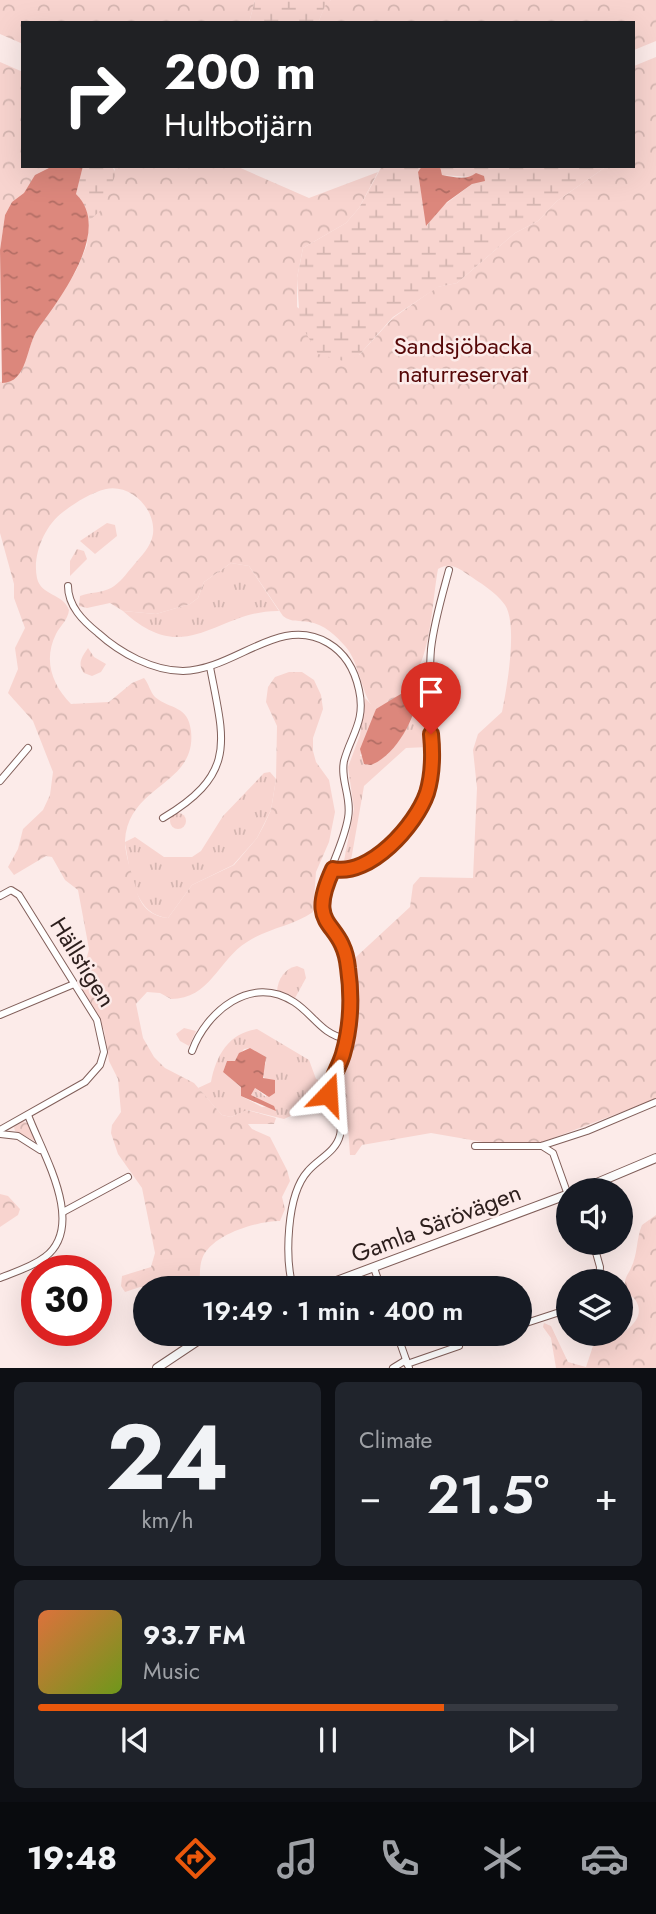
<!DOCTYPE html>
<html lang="en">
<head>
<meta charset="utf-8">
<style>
	:root { --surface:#171b24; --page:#20242c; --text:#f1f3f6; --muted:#9ea1a6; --line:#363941; --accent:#ea580c }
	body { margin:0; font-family:Jost,sans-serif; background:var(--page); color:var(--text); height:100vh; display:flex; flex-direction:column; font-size:26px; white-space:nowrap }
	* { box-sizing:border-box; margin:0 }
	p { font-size:23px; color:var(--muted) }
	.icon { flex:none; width:38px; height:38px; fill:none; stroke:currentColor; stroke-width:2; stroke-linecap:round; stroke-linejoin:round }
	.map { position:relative; height:1368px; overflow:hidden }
	.details { display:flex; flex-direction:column; gap:14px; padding:14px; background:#0d0f14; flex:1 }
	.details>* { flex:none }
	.hud { position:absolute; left:21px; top:21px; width:614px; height:147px; border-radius:0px; box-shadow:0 7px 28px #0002; background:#202124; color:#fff; overflow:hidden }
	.controls { position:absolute; left:556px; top:1178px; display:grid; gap:14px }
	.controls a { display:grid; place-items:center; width:77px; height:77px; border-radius:50%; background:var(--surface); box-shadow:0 7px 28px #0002; font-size:35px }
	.speed { position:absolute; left:21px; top:1255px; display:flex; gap:14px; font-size:35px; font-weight:700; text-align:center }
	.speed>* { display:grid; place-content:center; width:91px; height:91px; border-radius:50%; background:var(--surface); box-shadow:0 7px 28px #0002; line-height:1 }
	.speed .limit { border:10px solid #d22; background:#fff; color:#111 }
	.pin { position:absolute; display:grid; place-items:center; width:60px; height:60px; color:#fff; margin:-72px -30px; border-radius:50% 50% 50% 0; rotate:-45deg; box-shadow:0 0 7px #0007 }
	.pin .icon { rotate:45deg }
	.me { position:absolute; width:77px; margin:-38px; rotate:20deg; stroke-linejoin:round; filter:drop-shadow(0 0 5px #0008) }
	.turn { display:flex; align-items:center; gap:24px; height:147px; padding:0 28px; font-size:32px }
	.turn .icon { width:91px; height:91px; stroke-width:2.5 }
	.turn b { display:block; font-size:49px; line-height:60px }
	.big { font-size:52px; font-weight:600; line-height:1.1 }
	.details .tile { flex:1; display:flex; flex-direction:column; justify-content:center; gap:10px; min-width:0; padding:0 24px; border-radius:10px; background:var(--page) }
	.details .dial { align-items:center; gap:0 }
	.dial b { font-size:91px; line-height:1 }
	.song { display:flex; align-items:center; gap:21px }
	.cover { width:84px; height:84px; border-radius:10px; background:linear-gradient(135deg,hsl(20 70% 55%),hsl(80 70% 35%)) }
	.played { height:7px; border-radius:4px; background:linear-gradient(90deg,var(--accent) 70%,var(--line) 70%) }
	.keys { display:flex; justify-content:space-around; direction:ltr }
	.heat { display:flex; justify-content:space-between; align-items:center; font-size:38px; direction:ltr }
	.details .tiles { flex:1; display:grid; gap:14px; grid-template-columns:1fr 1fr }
	.tile:last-child { grid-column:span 2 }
	.trip { position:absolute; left:133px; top:1276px; width:399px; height:70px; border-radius:35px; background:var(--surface); box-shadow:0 7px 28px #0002; font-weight:600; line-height:70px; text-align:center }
	.tabs { display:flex; height:112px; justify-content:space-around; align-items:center; background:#090b0e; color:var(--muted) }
	.tabs .icon { width:49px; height:49px }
	.tabs .on { color:var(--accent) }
	.tabs b { font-size:32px; color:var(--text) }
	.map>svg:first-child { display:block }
	.grass { fill:url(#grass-tufts); fill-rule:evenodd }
	.forest { fill:url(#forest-crowns) }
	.wetland { fill:url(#wetland-marsh) }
	.water { fill:url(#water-ripples) }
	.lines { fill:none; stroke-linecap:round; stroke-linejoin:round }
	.minor-casing { stroke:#815f5a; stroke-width:8 }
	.tertiary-casing { stroke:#815f5a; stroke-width:10 }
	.minor { stroke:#fff; stroke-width:6 }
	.tertiary { stroke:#fff; stroke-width:8 }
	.route-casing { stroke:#983908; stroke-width:18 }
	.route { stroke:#ea580c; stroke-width:12 }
	.labels { text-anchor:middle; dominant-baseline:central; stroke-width:5; stroke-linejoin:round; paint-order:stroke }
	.park-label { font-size:24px; fill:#560808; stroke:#fcebe9 }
	.street-label { font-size:24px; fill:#2c1e1c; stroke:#fcebe9 }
</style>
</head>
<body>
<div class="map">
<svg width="656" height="1368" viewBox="0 0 656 1368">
	<defs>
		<pattern id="grass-tufts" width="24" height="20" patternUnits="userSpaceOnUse" patternTransform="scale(1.75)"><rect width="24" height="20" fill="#f8d4cf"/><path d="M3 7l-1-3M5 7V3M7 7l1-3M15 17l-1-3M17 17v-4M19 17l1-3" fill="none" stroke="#d5b6b1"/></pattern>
		<pattern id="forest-crowns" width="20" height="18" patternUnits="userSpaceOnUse" patternTransform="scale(1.75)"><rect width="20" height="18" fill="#f8d4cf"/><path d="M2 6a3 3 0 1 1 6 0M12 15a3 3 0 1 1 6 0" fill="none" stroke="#d5b6b1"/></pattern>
		<pattern id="wetland-marsh" width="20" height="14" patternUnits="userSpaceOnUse" patternTransform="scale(1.75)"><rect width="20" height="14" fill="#f8d4cf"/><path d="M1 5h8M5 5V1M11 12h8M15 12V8" fill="none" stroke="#d5b6b1"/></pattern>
		<pattern id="water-ripples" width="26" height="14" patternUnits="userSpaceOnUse" patternTransform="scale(1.75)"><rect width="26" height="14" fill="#dc877c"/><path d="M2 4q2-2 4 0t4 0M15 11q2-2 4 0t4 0" fill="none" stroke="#b36e65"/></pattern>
	</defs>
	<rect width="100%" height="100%" fill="#fcebe9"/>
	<g class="grass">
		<polygon points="107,523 115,525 117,536 95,554 80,541"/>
		<polygon points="77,549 84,551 87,559 70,576 70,561"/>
		<path d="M231,563L249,566L279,611C217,610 187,670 123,611L156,614L190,604L198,598L204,582Z"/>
		<path d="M421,678L425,679L427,687L428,747L406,748L364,786L350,866H343L354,809L348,767L360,735L365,698L376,709L360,756L387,755C400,736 422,714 415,689H409L412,682Z"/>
		<path d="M270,772L276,779L271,810L257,838L233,865L192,885L168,918C133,914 130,870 125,842L135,837L164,857H192L201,851L223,816L264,773Z"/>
		<circle cx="178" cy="821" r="8"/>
		<path d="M297,966L304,969L306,978L295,998L277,991C278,979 285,968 297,966Z"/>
		<polygon points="184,1028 196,1031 189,1046 180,1041 176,1034"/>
		<path d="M257,1029L309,1060L316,1079L322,1081L321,1103L325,1110L308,1108L284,1119L248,1110L231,1117L222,1115L198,1088L211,1082C216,1055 229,1033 257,1029ZM250,1048L266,1062L262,1074L266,1080V1097L255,1088L251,1095L270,1106L262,1107L241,1096V1087L223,1072L227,1061H235L244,1049Z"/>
	</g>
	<g class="forest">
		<polygon points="0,0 255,0 249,23 23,23 23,44 0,34"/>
		<polygon points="331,0 656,0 656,41 634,50 634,23 318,23 326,3"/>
		<path d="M656,57V1099L540,1143L483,1142L431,1133L362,1145L355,1155H350L348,1128L332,1093L343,1066L355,1015L356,957L410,907L413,885L420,877L473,878L477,788L473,750L478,734L502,712C507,687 518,625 505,605C495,591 480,583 467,574C458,567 449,562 438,569C429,619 433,689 376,709C362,701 361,664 345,646C336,636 324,624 309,622C299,620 292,623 283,616L249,566L231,563L204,582L198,598L190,604L156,614L123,611L110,603L87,608L79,606L80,596C90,592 102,593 111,588C120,583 126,574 133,566C141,556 151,547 153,534C156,509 131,484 106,489C90,493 75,503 63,512C45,525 32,555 37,578C41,596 63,593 69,610C68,620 60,626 56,634C43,660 52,685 71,704L109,702L132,683L144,678C149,684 150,692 155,697C171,710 188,705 191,731C197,786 128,784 125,841C125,856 132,873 136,888C140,906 150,916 168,918L192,885L234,865L257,838L264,825L271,810L276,779L277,726L266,702L268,687L275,677L289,672H302L314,680L321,695L323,709L313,738V751L316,762L329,780L335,812L329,842L316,872L313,912C293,926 268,928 247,942C218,960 210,999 171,999L160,993L147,992L136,1004L143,1038L154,1057L165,1068L194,1083L222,1115L231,1117L247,1110L276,1118L274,1124H248L252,1129L270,1137L287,1170L290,1181L282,1197L285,1209L280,1221C258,1221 211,1234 202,1259C199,1268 200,1279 200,1288L140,1287L125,1292L121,1286L122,1276L151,1267L155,1253L142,1188L118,1154L111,1133L112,1125L121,1112L118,1079L109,1061L104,1030L80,985L89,949L78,890L65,880L52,857L46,856L14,875L8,867L18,849L23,829L43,810L50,795L53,772L33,721L8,693L18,669L15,648L25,628L14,598V584L0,533V382L20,374L35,333L76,271L87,245L89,221C104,207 109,189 115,169L112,166H236L309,198L378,172L359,208L346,223L303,248L297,278V307L359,355L393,318L437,287L457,283L515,233L538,221L557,201L607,166H634V66Z"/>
		<path d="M0,62L23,72V166H58C34,170 30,196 12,202L5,215L0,250Z"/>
		<path d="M88,648L94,657L106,664L101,672L92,676L84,673C77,663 82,657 88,648Z"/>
		<polygon points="23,1121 29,1124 35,1141 15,1131 14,1127"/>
		<polygon points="0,1194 8,1196 20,1209 18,1215 0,1227"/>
		<path d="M656,1215V1368H556L551,1338L543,1327L544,1323L551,1326L568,1362L586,1367L593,1346C609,1342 650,1324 636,1301C632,1294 624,1293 625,1283C625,1277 629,1273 631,1268C638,1254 636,1239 642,1225Z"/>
	</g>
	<g class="wetland">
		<polygon points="255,0 331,0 326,4 318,23 249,23"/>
		<polygon points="83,166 112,166 116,174 100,211 89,221 76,194"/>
		<polygon points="382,166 422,166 418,172 427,226 435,212 472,184 472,177 442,175 440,166 607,166 557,201 538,221 515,233 457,283 438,287 393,317 359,355 347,362 318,354 300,323 297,278 303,248 346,223 359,208"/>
	</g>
	<g class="water">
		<path d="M83,166L76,194C113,230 60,298 38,329C26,345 28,383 2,383L0,250L5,215L12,202L24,193L35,175L49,168Z"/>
		<path d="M422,166H440L442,175C454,177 466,181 476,173L484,176L485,181L472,184L447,202L426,226L418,172Z"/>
		<path d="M409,689L419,693C415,719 396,755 371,765L364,764L360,749L376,709Z"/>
		<polygon points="250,1048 266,1057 263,1078 275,1080 275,1093 269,1097 255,1088 251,1095 274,1106 276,1111 241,1096 241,1087 223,1072 227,1061 235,1061 239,1053"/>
	</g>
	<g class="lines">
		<defs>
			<g id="minor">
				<path d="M68,586C68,606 83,621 98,633C120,653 153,671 183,671C235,670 280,614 328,643C345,653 355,671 359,690C366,721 351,735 344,761C340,780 352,798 348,818C343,848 324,876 321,904C322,926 343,940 347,962C353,992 351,1030 341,1059C337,1071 330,1081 328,1094C330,1109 344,1119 340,1135C336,1152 318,1159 308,1171C286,1195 285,1259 293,1288"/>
				<polyline points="0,781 28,748"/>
				<path d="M163,818C238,773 224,741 210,667"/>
				<path d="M333,868C354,873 366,864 381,851C457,787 424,734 431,649C434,622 442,596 449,570"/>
				<polyline points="0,896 11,890 19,895 97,1020 104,1052 100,1065 85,1082 0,1130"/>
				<polyline points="0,1015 74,984"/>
				<path d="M192,1051C206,1012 251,974 294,1002C314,1015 321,1034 346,1039"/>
				<polyline points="0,1134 18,1136 40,1150"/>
				<polyline points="475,1146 541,1146 587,1131 656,1102"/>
				<polyline points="542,1146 553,1153 568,1195"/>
				<polyline points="63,1212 128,1177"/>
				<polyline points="593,1242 600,1267 599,1281"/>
				<polyline points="374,1268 381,1288"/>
				<path d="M0,1278C15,1272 32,1267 45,1257C87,1225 42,1153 28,1115"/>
				<polyline points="520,1325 569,1309"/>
				<polyline points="397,1334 409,1368"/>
				<polyline points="407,1364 459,1346"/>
				<polyline points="393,1368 406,1360"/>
			</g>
			<g id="tertiary">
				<polyline points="580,1190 656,1158"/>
				<polyline points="318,1288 569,1194"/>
				<polyline points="157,1368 208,1334"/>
			</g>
		</defs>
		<use href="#minor" class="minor-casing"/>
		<use href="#tertiary" class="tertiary-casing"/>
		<use href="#minor" class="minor"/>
		<use href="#tertiary" class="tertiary"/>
	</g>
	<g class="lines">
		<defs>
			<path id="route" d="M328,1094C330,1080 339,1068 343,1054C351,1026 352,996 348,968C343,917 304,932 333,869C370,877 416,825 427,793C433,773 433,754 431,734"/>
		</defs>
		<use href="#route" class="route-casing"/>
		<use href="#route" class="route"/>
	</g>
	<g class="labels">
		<g class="park-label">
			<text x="463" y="345">Sandsjöbacka<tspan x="463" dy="28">naturreservat</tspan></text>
		</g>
		<g class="street-label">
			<text transform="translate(83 962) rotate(58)">Hällstigen</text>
			<text transform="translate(436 1223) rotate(-21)">Gamla Särövägen</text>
		</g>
	</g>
</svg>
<div class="controls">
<a><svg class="icon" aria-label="sound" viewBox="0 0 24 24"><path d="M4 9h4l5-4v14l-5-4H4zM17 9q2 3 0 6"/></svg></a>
<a><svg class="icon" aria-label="layers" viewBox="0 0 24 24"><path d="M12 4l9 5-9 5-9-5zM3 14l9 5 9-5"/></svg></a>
</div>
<div class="speed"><div class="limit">30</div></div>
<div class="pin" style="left:431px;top:734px;background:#d93025"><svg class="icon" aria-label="arrive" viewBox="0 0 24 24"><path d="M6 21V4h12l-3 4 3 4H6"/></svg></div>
<svg class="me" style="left:328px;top:1094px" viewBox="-20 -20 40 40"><path d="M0-17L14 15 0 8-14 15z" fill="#ea580c" stroke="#fff" stroke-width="4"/></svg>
<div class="trip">19:49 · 1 min · 400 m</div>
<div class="hud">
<div class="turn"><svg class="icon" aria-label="right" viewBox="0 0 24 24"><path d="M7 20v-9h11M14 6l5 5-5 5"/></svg><div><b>200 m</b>Hultbotjärn</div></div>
</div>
</div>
<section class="details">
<div class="tiles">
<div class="tile dial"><b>24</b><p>km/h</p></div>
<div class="tile"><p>Climate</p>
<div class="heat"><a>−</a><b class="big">21.5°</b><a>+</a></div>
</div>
<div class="tile">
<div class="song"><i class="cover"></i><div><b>93.7 FM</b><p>Music</p></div></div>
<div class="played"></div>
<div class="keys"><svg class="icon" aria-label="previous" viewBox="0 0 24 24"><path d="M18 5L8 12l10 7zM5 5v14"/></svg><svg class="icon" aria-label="pause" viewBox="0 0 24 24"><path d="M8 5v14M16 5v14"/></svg><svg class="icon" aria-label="next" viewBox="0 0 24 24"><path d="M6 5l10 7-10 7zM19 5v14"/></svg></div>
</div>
</div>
</section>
<nav class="tabs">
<b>19:48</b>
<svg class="icon on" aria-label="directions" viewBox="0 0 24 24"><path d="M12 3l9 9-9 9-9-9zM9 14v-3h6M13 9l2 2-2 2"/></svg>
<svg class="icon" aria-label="music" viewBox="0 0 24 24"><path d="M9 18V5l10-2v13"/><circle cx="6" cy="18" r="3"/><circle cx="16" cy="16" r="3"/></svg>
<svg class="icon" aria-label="phone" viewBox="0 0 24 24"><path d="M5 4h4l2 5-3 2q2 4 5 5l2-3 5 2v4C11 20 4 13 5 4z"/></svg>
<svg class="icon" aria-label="climate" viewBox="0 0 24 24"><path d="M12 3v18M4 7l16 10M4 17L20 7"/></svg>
<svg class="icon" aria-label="car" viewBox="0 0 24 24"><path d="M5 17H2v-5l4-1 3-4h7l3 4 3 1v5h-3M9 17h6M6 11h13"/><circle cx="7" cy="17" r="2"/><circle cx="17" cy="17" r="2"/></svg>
</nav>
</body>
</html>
